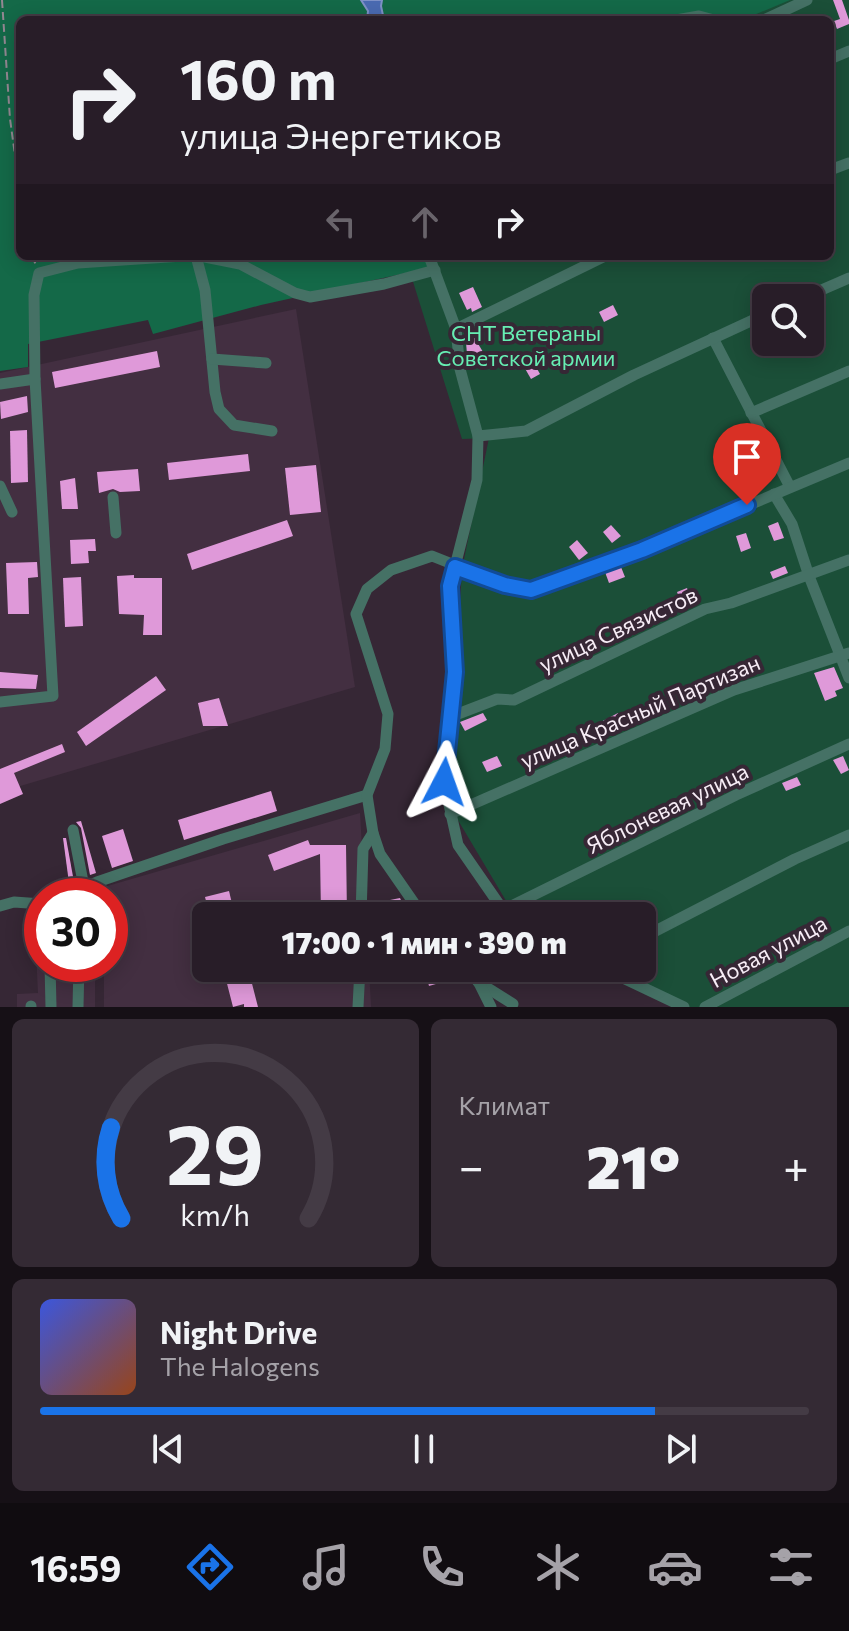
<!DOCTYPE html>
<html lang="ru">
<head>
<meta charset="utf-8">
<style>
	:root { --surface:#281d28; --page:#342a34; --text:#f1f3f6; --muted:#a5a2a8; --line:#443b45; --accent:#1a73e8 }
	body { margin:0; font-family:Commissioner,sans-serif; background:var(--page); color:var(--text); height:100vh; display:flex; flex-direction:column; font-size:30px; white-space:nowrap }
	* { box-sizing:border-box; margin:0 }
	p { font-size:26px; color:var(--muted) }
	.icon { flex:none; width:44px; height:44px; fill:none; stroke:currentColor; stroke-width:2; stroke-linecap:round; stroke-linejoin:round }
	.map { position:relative; height:1007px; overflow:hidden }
	.panel { display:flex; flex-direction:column; gap:12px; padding:12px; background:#161016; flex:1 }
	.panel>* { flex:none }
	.hud { position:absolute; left:16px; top:16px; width:818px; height:244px; border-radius:12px; box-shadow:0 4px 20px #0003,0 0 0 2px var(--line); background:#281d28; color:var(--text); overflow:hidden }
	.buttons { position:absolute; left:752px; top:284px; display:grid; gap:16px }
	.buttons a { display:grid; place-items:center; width:72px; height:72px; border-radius:12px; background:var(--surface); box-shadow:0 4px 20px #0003,0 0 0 2px var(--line); font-size:40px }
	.speed { position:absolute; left:24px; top:878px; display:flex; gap:16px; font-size:40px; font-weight:700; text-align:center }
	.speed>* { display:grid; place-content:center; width:104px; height:104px; border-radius:50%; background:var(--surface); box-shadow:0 4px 20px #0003,0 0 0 2px var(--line); line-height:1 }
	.speed .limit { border:12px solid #d22; background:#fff; color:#111 }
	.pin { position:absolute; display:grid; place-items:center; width:68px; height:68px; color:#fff; margin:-82px -34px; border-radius:50% 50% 50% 0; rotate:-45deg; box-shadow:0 0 8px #0007 }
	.pin .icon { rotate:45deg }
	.me { position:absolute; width:88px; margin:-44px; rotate:4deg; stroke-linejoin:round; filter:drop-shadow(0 0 6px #0008) }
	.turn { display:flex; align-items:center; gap:28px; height:168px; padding:0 32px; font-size:36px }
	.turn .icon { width:104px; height:104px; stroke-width:2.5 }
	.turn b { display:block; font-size:56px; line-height:68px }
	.lanes { display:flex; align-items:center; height:76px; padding:0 32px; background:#0003; justify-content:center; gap:40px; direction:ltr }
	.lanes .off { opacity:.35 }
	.big { font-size:60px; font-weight:800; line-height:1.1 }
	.panel .widget { flex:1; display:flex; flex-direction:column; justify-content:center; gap:12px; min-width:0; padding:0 28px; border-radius:12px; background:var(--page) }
	.panel .dial { align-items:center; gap:0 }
	.dial svg { height:208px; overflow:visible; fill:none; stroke:var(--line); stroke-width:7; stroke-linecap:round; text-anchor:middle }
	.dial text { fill:var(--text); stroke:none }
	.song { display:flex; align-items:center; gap:24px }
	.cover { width:96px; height:96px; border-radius:12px; background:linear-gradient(135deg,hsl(230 70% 55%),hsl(20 70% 35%)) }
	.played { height:8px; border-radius:4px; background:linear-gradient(90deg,var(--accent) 80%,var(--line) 80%) }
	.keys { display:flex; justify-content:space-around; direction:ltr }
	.heat { display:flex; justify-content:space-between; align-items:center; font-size:44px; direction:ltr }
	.panel .tiles { flex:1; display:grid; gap:12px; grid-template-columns:1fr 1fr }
	.widget:last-child { grid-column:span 2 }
	.trip { position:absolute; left:192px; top:902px; width:464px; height:80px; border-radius:12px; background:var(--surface); box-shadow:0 4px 20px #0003,0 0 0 2px var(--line); font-weight:800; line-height:80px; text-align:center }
	.tab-bar { display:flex; height:128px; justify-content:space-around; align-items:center; background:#100c10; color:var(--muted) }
	.tab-bar .icon { width:56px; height:56px }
	.tab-bar .current { color:var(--accent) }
	.tab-bar b { font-size:36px; color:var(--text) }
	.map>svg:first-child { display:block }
	.built { fill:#432f41 }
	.green { fill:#1b4f38; fill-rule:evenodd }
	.forest { fill:#146948 }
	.water { fill:#4a6ab1; stroke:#7e91c6; stroke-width:2 }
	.building { fill:#df99d9 }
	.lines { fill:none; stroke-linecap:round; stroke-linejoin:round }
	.path { stroke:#938792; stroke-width:2; stroke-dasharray:8 4; stroke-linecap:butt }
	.minor { stroke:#457165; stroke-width:11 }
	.route-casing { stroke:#114b97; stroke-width:20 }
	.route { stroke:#1a73e8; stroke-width:14 }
	.labels { text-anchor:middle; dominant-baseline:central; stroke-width:8; stroke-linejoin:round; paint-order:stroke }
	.park-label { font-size:22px; fill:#66eeb3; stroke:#362735 }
	.street-label { font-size:22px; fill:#f7edf6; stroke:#362735 }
</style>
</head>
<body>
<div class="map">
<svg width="849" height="1007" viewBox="0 0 849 1007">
	<rect width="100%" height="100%" fill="#362735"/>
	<g class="built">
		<polygon points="296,309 355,687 0,792 0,373"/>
		<polygon points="360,813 366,916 206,916 206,968 369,968 371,1007 104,1007 104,964 110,964 110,896 104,896 104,887"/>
		<polygon points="42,908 42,964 95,964 95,1007 17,1007 17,994 38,993 34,911"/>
	</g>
	<path class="green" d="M743,0H849V1007H685L611,968H642V916H515L449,805L462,569L489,438L462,439L405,256H830V20H687ZM766,298H810V342H766Z"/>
	<polygon class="forest" points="0,0 790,0 742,20 20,20 20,256 429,256 433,267 261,305 153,334 148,320 28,344 28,367 0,371"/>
	<polygon class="water" points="361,0 382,0 381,6 384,20 367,20 368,11"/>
	<g class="building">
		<polygon points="833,0 842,0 849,20 849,24 837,29 834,21 840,19"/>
		<polygon points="473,287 482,307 472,312 471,308 467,310 459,293"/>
		<polygon points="613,305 618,315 604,322 599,312"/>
		<polygon points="474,337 486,357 468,367 466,342"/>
		<polygon points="157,351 160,367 55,388 52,372"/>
		<polygon points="532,360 540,374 531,379 523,365"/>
		<polygon points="27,396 28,412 1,419 0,402"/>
		<polygon points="27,430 28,482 11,483 10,431"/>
		<polygon points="248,454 250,471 169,480 167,463"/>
		<polygon points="316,465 321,512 290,515 285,468"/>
		<polygon points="138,469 140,491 120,492 113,489 99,493 97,472"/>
		<polygon points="75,478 78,509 62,509 60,481"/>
		<polygon points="287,520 293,536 192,570 187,554"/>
		<polygon points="778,522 784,538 774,541 768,526"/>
		<polygon points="611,525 621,536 612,543 603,532"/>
		<polygon points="746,533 751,548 741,552 736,536"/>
		<polygon points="95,539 96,551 88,551 89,563 71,564 70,540"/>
		<polygon points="577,540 588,553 579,560 569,547"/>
		<polygon points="37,562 38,577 28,578 29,614 8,614 6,563"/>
		<polygon points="785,566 788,573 773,579 770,572"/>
		<polygon points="621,567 625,577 609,583 605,572"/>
		<polygon points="134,575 134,578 162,578 162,635 143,635 144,615 119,614 117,576"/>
		<polygon points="81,577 83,626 65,627 63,578"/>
		<polygon points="687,588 693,604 683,607 677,592"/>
		<polygon points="651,608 656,623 646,627 641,612"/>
		<polygon points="834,667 843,688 835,691 837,696 825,701 814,673"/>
		<polygon points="745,668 748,676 733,681 730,675"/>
		<polygon points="0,672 38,675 36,689 0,688"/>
		<polygon points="156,676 166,690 86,746 77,732"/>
		<polygon points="219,698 228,726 203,726 198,703"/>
		<polygon points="483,713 487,720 465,731 460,722"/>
		<polygon points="618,713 624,724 603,735 597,724"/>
		<polygon points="62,744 65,752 14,773 23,794 0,804 0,769"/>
		<polygon points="497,756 502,766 487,772 482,762"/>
		<polygon points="843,756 849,770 841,774 833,760"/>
		<polygon points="797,777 801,785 786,791 782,783"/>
		<polygon points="271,791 277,811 184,840 178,820"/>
		<polygon points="81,821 96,873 90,875 81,828 76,822"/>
		<polygon points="123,829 133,861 112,868 102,836"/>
		<polygon points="63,838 66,838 74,882 69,883"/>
		<polygon points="308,840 310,845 346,845 347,916 321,916 320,854 274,871 268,855"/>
		<polygon points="229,891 235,916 210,916 205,897"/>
		<polygon points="400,898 406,912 383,916 380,902"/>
		<polygon points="223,968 248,968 258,1007 244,1007 244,1004 233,1007"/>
		<polygon points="424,968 450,968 453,979 429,986"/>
	</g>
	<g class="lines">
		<g class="path">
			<polyline points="2,0 10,119 20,191"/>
			<polyline points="32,256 36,265"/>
		</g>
		<g class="minor">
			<polyline points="676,20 699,16 714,20"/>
			<polyline points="764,20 807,0"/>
			<polyline points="830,59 849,51"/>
			<polyline points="830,170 849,163"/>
			<polyline points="196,256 205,290 215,392 219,409 234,425 272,431"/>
			<polyline points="200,256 240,264 295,293 310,297 384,284 435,270"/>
			<polyline points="429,256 456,329 460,369 478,436 477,480 450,586 455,672 444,782 458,845 503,910 512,916"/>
			<polyline points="803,298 849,278"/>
			<polyline points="456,329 605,256"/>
			<polyline points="713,338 790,487"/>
			<polyline points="212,359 266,363"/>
			<polyline points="0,384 35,379"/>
			<polyline points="751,413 849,371"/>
			<polyline points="478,436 526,431 634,375 766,314"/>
			<polyline points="0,486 12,512"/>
			<polyline points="774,494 792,524 809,576 849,678"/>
			<polyline points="113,497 116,533"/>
			<polyline points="0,702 53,696 35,379 34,295 39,273 78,263 183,256"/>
			<polyline points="450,717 497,699 514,700 705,609 731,603 849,560"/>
			<polyline points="450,814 734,690 849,653"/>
			<polyline points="73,830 84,887"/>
			<polyline points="66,896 97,882 223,839 367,795"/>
			<polyline points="0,906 14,902 42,904"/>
			<polyline points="503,910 736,795 849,744"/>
			<polyline points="361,916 363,849 373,833"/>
			<polyline points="423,916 380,854 373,833 367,795 385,749 388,714 356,614 367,589 391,570 432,556 505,585 531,590 642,550 849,463"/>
			<polyline points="642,938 795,859 849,835"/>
			<polyline points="50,964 51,1007"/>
			<polyline points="466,968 478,982 513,1004"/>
			<polyline points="602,968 684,1007"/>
			<polyline points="479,983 491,1007"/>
			<polyline points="31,1007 31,1006"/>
			<polyline points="78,1007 79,964"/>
			<polyline points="358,1007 360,968"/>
			<polyline points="705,1007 849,931"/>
		</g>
	</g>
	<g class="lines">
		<defs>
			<polyline id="route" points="444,782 455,672 450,586 455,567 505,585 531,590 642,550 747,505"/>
		</defs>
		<use href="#route" class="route-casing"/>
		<use href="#route" class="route"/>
	</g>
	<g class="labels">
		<g class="park-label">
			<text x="526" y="332">СНТ Ветераны<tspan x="526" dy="25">Советской армии</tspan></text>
		</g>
		<g class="street-label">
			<text transform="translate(618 629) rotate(-25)">улица Связистов</text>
			<text transform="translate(640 711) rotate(-23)">улица Красный Партизан</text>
			<text transform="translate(667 808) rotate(-26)">Яблоневая улица</text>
			<text transform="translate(768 951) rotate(-28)">Новая улица</text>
		</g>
	</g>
</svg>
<div class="buttons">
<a><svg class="icon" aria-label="search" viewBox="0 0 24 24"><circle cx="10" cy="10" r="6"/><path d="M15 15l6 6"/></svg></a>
</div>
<div class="speed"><div class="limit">30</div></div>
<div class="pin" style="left:747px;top:505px;background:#d93025"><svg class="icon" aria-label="arrive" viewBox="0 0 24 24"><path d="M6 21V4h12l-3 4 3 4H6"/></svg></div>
<svg class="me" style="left:444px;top:782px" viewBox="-20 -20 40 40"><path d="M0-17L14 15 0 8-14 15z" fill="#1a73e8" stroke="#fff" stroke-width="4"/></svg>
<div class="trip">17:00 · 1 мин · 390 m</div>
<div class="hud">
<div class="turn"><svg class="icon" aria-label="right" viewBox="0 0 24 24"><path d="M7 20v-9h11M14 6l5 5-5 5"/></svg><div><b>160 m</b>улица Энергетиков</div></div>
<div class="lanes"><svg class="icon off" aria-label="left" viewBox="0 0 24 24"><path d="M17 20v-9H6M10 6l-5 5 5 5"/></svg><svg class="icon off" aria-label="ahead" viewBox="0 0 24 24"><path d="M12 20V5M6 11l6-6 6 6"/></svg><svg class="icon" aria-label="right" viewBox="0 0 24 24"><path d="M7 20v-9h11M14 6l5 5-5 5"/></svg></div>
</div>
</div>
<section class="panel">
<div class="tiles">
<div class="widget dial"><svg viewBox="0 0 100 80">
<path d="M14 69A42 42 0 1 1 86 69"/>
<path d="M14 69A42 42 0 0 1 10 34" stroke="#1a73e8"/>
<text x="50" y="56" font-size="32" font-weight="700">29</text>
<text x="50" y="72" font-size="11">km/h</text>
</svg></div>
<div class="widget"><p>Климат</p>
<div class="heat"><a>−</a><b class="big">21°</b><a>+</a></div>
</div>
<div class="widget">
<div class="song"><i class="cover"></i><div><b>Night Drive</b><p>The Halogens</p></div></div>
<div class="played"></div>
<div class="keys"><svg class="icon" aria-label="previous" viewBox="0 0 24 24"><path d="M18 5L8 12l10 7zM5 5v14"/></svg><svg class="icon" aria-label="pause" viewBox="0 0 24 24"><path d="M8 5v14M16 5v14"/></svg><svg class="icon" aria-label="next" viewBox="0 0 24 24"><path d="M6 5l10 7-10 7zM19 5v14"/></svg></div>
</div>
</div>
</section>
<nav class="tab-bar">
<b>16:59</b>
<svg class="icon current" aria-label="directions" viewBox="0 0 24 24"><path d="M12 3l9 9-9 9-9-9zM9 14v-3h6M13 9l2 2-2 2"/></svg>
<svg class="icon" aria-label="music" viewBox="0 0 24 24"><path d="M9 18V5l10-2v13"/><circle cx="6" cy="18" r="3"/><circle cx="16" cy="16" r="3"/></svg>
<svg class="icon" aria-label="phone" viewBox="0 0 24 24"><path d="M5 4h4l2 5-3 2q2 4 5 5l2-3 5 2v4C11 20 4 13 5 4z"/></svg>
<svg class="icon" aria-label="climate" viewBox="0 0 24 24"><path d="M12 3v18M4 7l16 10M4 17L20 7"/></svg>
<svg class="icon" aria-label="car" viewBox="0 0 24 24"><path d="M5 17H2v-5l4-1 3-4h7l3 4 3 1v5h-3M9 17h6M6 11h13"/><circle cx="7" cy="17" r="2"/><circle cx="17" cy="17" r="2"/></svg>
<svg class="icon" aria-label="filters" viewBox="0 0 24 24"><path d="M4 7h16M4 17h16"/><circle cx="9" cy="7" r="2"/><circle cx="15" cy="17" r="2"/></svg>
</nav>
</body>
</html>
